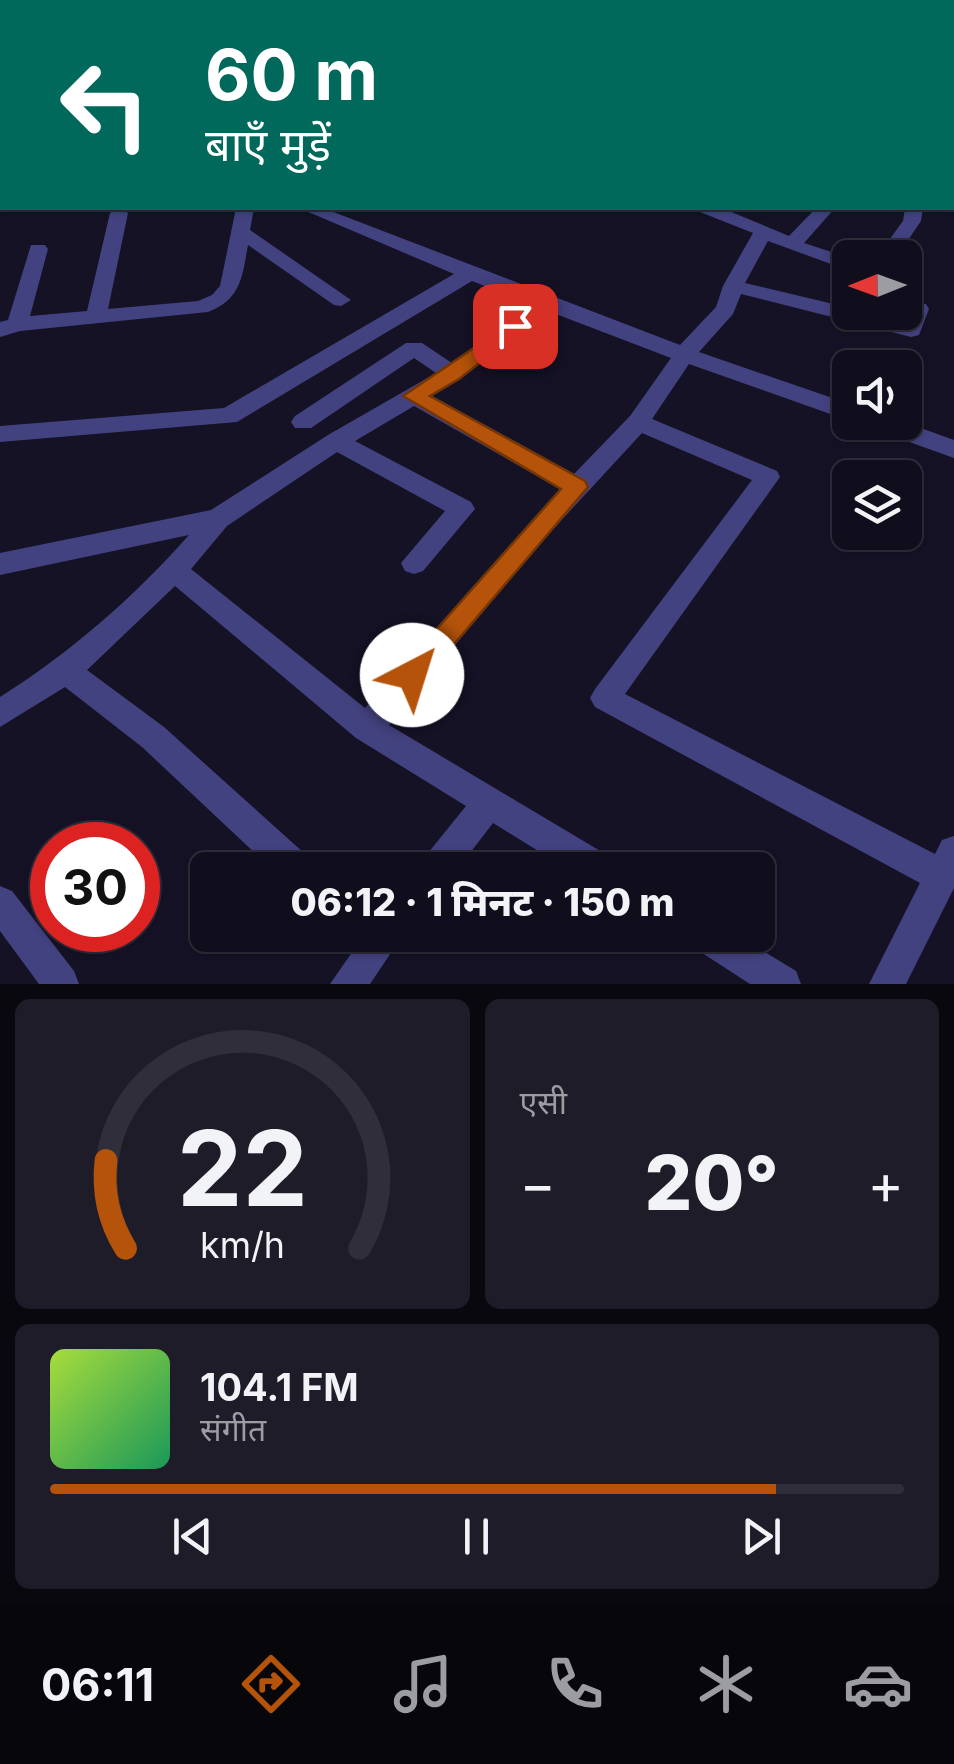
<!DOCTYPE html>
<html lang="hi">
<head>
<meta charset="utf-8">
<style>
	:root { --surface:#100e1c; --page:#1e1c29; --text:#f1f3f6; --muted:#9c9ca3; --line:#302e3b; --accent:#b45309 }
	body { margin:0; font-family:Inter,"Noto Sans Devanagari",sans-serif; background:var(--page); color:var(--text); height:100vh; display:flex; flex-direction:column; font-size:38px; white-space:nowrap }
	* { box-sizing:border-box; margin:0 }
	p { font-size:32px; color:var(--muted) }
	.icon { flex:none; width:55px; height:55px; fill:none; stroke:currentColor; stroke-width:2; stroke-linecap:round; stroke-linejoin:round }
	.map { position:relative; height:984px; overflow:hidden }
	.drawer { display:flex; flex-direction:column; gap:15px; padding:15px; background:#09080f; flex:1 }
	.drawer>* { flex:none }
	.guide { position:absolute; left:0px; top:0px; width:955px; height:210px; box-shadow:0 2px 8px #0004,0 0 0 2px var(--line); background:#00695c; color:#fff; overflow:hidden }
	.needle { width:65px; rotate:269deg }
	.controls { position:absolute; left:832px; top:240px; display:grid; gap:20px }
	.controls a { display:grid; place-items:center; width:90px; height:90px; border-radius:15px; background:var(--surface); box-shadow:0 2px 8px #0004,0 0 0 2px var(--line); font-size:50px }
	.speed { position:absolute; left:30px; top:822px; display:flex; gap:20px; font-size:50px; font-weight:700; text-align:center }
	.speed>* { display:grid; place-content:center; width:130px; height:130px; border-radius:50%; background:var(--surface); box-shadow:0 2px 8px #0004,0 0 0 2px var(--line); line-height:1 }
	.speed .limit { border:15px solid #d22; background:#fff; color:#111 }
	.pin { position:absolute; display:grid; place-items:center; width:85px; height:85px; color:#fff; margin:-42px; border-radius:20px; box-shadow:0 5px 15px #0006 }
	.me { position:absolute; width:110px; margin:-55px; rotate:40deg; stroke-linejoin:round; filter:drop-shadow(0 0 8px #0008) }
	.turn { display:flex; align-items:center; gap:35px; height:210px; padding:0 40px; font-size:45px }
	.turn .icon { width:130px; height:130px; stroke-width:2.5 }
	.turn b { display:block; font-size:70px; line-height:85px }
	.big { font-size:75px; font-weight:800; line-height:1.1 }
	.drawer .widget { flex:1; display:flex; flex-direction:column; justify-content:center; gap:15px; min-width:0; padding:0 35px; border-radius:15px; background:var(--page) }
	.drawer .dial { align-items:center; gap:0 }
	.dial svg { height:260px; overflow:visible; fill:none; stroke:var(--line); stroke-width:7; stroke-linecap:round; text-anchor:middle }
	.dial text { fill:var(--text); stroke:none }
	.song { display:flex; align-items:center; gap:30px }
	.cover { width:120px; height:120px; border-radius:15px; background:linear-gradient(135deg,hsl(80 70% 55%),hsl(150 70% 35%)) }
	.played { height:10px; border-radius:5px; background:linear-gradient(90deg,var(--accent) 85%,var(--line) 85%) }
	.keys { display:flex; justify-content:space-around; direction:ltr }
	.heat { display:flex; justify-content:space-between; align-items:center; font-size:55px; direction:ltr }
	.drawer .tiles { flex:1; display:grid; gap:15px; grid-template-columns:1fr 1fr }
	.widget:last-child { grid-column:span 2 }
	.trip { position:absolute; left:190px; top:852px; width:585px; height:100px; border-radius:15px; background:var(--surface); box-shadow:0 2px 8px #0004,0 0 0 2px var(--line); font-weight:800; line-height:100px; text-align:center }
	.tab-bar { display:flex; height:160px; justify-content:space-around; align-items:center; background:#06060b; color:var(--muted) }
	.tab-bar .icon { width:70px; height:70px }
	.tab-bar .current { color:var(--accent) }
	.tab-bar b { font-size:45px; color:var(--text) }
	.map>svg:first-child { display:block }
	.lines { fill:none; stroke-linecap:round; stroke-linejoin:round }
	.street { fill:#434280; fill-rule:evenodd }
	.route { fill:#b45309; stroke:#753606; stroke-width:2.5 }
</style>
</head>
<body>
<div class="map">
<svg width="954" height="984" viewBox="0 0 954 984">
	<rect width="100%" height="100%" fill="#151226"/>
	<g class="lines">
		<g class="street">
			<polygon points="39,0 55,0 56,2 41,2"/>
			<polygon points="118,0 137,0 138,2 120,2"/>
			<polygon points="510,0 526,0 527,2 512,2"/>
			<polygon points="557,0 574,0 575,2 559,2"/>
			<polygon points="654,0 668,0 669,2 655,2"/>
			<polygon points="706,0 720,0 721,2 707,2"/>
			<polygon points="952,4 954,4 952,15"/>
			<rect x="0" y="20" width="2" height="10"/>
			<polygon points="0,58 2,59 2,68 0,68"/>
			<rect x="952" y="119" width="2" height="10"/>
			<rect x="0" y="165" width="2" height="10"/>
			<rect x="952" y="168" width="2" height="12"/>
			<path d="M118,208L128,213L108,309L198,301L212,295L220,286L236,208H254L250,230L351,300L341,306L334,305L248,245C242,278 241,299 208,312L20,331L0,337V322L8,320L31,245H45L48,249L30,316L87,311L110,213Z"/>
			<path d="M299,208H323L680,345L716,307L723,286L753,233L700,212L698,208H722L789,236L816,208H835L804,243L850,258V271L768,241L745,283L850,308V312L904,321L912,304H926L929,309L919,335L911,337L741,294L733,314L699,352L850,404V421L689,364L652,419L777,471L780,477L625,694L935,854L942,840L954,836V888L906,984H869L920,883L595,707L590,698L595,689L752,480L642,433L533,551L389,725L612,858L617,870H569L493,823L457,870H419L424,858L466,806L356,738L175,586L87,670L164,727L305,854L308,870H273L142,747L65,687L0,727V697C70,653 134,597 189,535L0,575V553L211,510L328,435L436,373L414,358L311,428H295L291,422L295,416L406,343H422L452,363L530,304L472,281L237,422L0,442V426L224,408L454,274ZM548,311L671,358L630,416L574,474L432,396L460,379ZM414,406L560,489L365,708L191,569L227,526L337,452L445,511L401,563L405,571L414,574L423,571L475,509L471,502L355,441Z"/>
			<polygon points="905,208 923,208 921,221 896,258 876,258 903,221"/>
			<polygon points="867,422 904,422 954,440 954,458 870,428"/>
			<polygon points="0,886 12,891 74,971 79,984 39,984 0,931"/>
			<polygon points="364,935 403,935 370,984 330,984"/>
			<polygon points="688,935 737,935 796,971 801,984 750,984 693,947"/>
		</g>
	</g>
	<polygon class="route" points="515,320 525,326 522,330 459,379 430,396 585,481 588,487 421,683 412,687 403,683 399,675 403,667 561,489 403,396"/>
</svg>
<div class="controls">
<a><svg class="needle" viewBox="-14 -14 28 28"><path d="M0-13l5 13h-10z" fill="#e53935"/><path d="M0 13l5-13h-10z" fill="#9c9ca3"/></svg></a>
<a><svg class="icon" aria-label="sound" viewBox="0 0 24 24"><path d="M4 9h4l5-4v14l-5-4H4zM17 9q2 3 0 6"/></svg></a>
<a><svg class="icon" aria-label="layers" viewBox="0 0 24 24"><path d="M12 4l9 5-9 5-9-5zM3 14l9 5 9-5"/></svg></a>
</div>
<div class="speed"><div class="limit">30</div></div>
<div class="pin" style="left:515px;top:326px;background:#d93025"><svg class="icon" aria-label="arrive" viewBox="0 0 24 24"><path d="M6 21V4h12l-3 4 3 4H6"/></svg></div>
<svg class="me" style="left:412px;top:675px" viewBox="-20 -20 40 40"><circle r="19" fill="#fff"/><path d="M0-13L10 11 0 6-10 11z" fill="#b45309"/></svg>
<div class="trip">06:12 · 1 मिनट · 150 m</div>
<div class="guide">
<div class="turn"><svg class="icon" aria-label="left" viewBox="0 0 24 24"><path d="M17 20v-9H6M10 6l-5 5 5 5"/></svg><div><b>60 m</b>बाएँ मुड़ें</div></div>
</div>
</div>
<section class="drawer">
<div class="tiles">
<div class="widget dial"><svg viewBox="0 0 100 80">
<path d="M14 69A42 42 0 1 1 86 69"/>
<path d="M14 69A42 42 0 0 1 8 42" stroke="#b45309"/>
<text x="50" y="56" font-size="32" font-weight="700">22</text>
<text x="50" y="72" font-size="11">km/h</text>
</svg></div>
<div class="widget"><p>एसी</p>
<div class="heat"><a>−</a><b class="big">20°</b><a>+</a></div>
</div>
<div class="widget">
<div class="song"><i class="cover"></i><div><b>104.1 FM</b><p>संगीत</p></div></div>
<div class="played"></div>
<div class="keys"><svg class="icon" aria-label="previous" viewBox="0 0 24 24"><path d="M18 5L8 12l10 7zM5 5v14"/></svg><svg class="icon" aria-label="pause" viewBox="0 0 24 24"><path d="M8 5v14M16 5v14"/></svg><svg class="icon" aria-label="next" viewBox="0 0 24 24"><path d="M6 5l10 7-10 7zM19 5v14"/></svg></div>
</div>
</div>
</section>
<nav class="tab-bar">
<b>06:11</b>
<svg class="icon current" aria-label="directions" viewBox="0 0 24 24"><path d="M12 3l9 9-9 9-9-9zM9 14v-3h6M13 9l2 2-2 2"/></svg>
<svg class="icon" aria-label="music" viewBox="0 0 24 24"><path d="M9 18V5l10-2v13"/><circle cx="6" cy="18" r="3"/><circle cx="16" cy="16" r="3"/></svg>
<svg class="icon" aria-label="phone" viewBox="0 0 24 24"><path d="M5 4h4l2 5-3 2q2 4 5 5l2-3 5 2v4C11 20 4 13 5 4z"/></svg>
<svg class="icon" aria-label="climate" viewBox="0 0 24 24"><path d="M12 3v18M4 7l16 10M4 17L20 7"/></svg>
<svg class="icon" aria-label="car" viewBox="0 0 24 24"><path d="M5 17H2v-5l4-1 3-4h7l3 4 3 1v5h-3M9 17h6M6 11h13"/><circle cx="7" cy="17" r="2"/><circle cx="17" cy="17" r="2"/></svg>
</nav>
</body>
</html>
